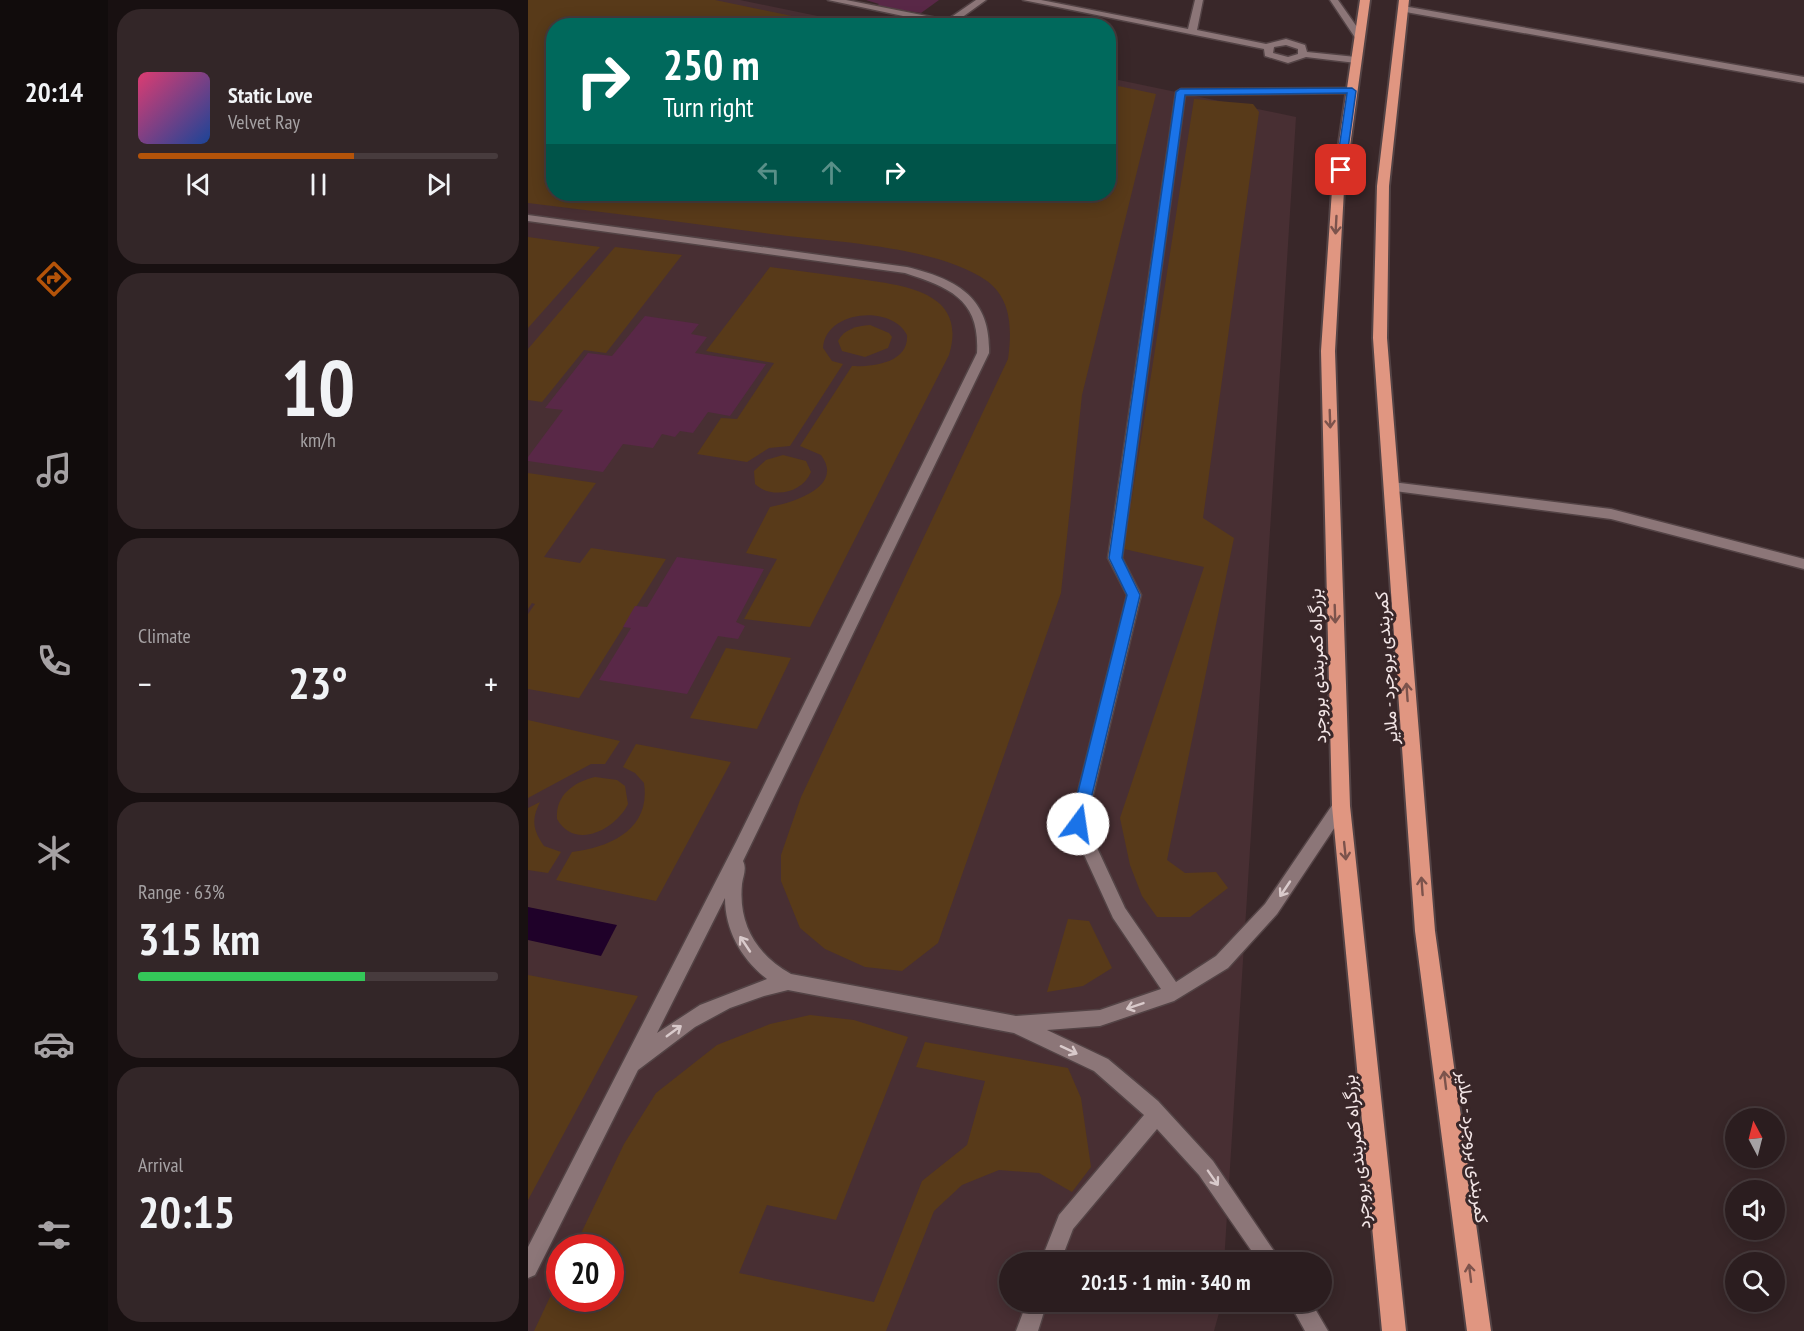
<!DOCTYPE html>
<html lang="en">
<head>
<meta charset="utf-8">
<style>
	:root { --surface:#2b1d1f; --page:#332628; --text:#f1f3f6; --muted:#a6a2a4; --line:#473b3d; --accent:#b45309 }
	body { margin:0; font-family:"PT Sans Narrow",Vazirmatn,sans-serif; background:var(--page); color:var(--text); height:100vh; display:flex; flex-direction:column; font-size:22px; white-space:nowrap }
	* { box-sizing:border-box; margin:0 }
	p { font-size:20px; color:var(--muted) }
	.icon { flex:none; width:33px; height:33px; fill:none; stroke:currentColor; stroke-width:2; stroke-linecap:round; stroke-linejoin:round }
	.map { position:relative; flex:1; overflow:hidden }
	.drawer { display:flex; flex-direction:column; gap:9px; padding:9px; background:#181011; width:420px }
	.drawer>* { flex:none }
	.hud { position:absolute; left:18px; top:18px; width:570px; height:183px; border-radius:24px; box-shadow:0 3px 15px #0003,0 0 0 2px var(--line); background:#00695c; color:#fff; overflow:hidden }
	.needle { width:39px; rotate:353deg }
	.controls { position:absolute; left:1197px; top:1108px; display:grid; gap:12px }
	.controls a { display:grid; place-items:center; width:60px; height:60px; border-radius:50%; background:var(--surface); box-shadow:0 3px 15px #0003,0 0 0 2px var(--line); font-size:30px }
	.speed { position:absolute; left:18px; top:1234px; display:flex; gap:12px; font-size:30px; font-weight:700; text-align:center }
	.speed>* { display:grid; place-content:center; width:78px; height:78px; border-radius:50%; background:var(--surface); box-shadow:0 3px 15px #0003,0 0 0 2px var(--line); line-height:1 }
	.speed .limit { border:9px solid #d22; background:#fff; color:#111 }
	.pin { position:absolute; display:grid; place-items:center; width:51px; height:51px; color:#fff; margin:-26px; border-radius:12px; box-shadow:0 3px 9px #0006 }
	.me { position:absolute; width:66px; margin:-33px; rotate:14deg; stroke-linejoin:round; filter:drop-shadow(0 0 4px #0008) }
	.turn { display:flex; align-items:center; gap:21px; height:126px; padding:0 18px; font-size:27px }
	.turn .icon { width:78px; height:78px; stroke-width:2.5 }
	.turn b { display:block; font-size:42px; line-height:51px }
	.lanes { display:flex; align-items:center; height:57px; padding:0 18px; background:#0003; justify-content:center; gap:30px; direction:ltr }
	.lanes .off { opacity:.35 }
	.big { font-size:45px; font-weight:700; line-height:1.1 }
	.drawer .tile { flex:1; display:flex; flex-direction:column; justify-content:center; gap:9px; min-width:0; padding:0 21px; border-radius:24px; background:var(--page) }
	.drawer .dial { align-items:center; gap:0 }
	.dial b { font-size:78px; line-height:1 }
	.song { display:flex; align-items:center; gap:18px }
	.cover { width:72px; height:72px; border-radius:9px; background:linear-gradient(135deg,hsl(340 70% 55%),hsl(220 70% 35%)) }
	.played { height:6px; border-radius:3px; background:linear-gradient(90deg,var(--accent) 60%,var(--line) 60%) }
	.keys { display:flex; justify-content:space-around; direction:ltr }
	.heat { display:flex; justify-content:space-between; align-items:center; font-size:33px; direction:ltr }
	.charge { height:9px; border-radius:4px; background:linear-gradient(90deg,#34c759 63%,var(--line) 0) }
	.trip { position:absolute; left:471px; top:1252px; width:333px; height:60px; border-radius:30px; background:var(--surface); box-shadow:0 3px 15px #0003,0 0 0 2px var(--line); font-weight:700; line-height:60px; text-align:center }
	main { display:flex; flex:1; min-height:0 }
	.menu { display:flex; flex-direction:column; width:108px; justify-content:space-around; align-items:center; background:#110c0c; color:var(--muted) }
	.menu .icon { width:42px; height:42px }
	.menu .on { color:var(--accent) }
	.menu b { font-size:27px; color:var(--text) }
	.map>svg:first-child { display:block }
	.built { fill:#482f33; fill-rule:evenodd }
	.green { fill:#583a19 }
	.water { fill:#1f0129 }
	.building { fill:#592847 }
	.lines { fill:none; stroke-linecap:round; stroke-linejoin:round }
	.service-casing { stroke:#534345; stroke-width:3 }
	.trunk-casing { stroke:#534345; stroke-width:4 }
	.service { fill:#8c7678; fill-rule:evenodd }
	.trunk { fill:#e09681; fill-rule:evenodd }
	.oneway { stroke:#7c534c }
	.oneway2 { stroke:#d9cacb }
	.route { fill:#1a73e8; stroke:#114b97; stroke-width:1.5 }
	.labels { text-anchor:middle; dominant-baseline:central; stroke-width:6; stroke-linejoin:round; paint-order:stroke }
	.street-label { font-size:18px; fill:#f3e6e7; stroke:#392729 }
</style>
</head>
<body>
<main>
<nav class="menu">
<b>20:14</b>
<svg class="icon on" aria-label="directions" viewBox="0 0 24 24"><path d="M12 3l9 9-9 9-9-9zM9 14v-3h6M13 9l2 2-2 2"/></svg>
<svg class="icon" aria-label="music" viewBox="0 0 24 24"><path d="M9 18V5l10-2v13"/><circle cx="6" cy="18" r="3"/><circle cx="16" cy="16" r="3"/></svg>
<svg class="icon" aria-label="phone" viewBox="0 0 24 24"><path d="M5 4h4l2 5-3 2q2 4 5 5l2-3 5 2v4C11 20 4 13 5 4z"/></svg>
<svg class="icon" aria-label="climate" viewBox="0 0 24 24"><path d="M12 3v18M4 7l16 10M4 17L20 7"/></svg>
<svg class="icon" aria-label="car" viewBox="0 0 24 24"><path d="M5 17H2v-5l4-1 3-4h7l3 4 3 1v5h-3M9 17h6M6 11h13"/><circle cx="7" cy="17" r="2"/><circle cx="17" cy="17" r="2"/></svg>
<svg class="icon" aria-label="filters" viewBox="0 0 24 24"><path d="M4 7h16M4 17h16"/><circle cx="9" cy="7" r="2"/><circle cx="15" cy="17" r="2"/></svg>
</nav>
<section class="drawer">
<div class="tile">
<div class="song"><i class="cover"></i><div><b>Static Love</b><p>Velvet Ray</p></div></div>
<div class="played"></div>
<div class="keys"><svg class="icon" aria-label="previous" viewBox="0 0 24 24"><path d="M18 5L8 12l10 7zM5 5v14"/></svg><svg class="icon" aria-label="pause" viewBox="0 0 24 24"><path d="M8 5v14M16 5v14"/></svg><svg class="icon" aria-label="next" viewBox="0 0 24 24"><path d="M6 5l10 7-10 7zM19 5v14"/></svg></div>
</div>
<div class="tile dial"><b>10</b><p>km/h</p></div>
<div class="tile"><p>Climate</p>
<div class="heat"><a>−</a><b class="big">23°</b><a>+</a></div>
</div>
<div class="tile"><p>Range · 63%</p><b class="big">315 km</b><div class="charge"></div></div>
<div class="tile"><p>Arrival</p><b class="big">20:15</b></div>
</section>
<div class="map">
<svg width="1276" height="1331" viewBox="0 0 1276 1331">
	<rect width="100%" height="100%" fill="#392729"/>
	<path class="built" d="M0,0H212L333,25L26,26V194H580L581,78L768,117L696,1263H482V1302H694L686,1331H0ZM32,1248H82V1299H32Z"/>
	<g class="green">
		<path d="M0,0H187L307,25L26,26V194H580L581,84L628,94L554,395L533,593L410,943L374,971L337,967L297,949L272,928L253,881V855L273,797L480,359C484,331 484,299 459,281C411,247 310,242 252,235C168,224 84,213 0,203Z"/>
		<polygon points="666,99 725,104 731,112 675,518 706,538 639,860 657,873 688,872 700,888 662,917 629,917 614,896 602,865 592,818 676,567 596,549"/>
		<polygon points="0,237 72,247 0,328"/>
		<polygon points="87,247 154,255 78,353 56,350 14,402 0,400 0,349"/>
		<path d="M242,267C269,271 297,274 324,278C371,285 441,289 421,355L282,627L216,619L249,559L218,553L242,507C264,503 317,487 293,455L272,446L324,366C344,367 381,363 379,335C364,304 297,310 295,348L304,361L315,364L262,446L241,448L219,462L169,454L193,418L209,419L246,363L178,351Z"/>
		<path d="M342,325L361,333L364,337L360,348L337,357L314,351L310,341C316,329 329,326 342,325Z"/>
		<path d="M255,455L278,461L283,472C274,494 243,499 227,484L226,471L238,460Z"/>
		<polygon points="0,473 68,483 16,557 52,563 63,548 138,559 51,698 0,689 0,614 7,604 4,603 0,609"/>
		<polygon points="198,648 263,658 229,729 162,718"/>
		<polygon points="0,720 92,741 77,764 63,764 0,798"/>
		<path d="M108,744L203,762L128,901L28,880L44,852C83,847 123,829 116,783L107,773L95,767Z"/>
		<path d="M67,777L89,780L97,786L100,804C88,829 47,851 29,819C27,795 46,782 67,777Z"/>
		<path d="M12,802C3,820 5,830 16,846L33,852L20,873L0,870V808Z"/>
		<polygon points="540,919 561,921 584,968 555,986 519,992"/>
		<polygon points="0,975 110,996 0,1200"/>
		<polygon points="282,1015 326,1020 380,1037 308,1220 239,1205 211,1273 346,1302 394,1181 439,1145 457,1081 388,1067 397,1042 540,1068 553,1098 563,1167 544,1192 511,1173 471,1170 434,1185 406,1211 358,1331 6,1331 31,1278 32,1299 82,1299 82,1248 46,1248 96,1144 128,1093 189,1045 242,1024"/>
	</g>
	<polygon class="water" points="0,907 89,925 73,956 0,940"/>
	<g class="building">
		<polygon points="338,0 411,0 393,13 348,6 351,4"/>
		<polygon points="117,316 171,324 163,334 179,337 167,353 238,364 202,416 180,412 165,433 152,431 147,437 134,434 125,448 95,444 75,472 0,461 0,457 35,410 17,408 60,353 84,356"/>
		<polygon points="149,557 236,569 208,622 217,626 210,639 190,636 159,694 71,680 103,628 95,627 107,606 119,607"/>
	</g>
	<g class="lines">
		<defs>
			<g id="service">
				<polygon points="300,0 318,0 419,20 448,0 458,0 422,26"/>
				<path d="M495,0H513L660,29L667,0H675L669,30L738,44L758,39L777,45L779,52L828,57L833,60L828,63L778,57L760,63L737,56L736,49ZM758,45L770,49V54L760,57L745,53L746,47Z"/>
				<polygon points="802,0 810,0 836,37 834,39 828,39"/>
				<polygon points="875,6 1276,77 1276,83 872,11 871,9"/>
				<path d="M824,88L827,89V93L657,95L594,558L613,595L558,824L597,908L648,982L688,956L737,904L807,801L813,799L819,801L821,806L749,914L700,968L646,1001L572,1026L519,1030L580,1059L630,1101L685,1161L754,1263H732L671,1175L629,1129L545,1229L532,1263H512L531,1215L616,1115L566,1071L486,1033L260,990L236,996L202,1008L167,1027L110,1070L7,1275L0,1278V1247L208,842L449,353C452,300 423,288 377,273L0,221V215L379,267C428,279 463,297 461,353L215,861C219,869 215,876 214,884C210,925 229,955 263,974L488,1016L572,1010L633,989L585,918L542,824L599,595L580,558L648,92L653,89ZM197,898C197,931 214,960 239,979L172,1005L129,1033Z"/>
				<polygon points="864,482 1083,509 1276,559 1276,569 1083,519 859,490 857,487"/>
				<polygon points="499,1302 519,1302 510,1331 488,1331"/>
				<polygon points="761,1302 783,1302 800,1331 777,1331"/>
			</g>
			<g id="trunk">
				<polygon points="832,0 842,0 816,190 807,351 822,806 878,1331 854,1331 804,806 793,351 804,190"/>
				<polygon points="871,0 881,0 861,186 859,338 907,931 963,1331 939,1331 887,931 845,338 849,186"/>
			</g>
		</defs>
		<use href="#service" class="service-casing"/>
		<use href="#trunk" class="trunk-casing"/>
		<use href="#service" class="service"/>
		<use href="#trunk" class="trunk"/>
	</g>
	<defs><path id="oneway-shaft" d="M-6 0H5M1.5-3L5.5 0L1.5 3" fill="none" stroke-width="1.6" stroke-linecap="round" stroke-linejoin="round" transform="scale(1.5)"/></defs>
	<g class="oneway">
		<use href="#oneway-shaft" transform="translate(808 225) rotate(93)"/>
		<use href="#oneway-shaft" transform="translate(802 419) rotate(88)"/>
		<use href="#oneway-shaft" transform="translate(807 614) rotate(88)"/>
		<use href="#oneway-shaft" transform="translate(879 692) rotate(-94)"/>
		<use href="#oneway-shaft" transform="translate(817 851) rotate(84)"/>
		<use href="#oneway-shaft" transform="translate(894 886) rotate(-94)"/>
		<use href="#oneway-shaft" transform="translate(917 1080) rotate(-97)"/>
		<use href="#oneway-shaft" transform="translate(942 1273) rotate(-97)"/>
	</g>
	<g class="oneway2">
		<use href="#oneway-shaft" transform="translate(757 889) rotate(124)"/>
		<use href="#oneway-shaft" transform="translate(217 944) rotate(-124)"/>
		<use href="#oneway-shaft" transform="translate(607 1006) rotate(161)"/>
		<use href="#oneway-shaft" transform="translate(146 1031) rotate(-36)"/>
		<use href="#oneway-shaft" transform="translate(541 1050) rotate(25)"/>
		<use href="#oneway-shaft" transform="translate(685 1178) rotate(55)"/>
	</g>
	<polygon class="route" points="824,88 828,91 817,170 813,173 808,170 819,93 657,95 594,558 612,595 557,824 550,831 544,829 542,824 599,595 581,558 648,92 652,89"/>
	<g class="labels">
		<g class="street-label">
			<text transform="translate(789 666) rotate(-92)">بزرگراه کمربندی بروجرد</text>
			<text transform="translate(858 668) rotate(-94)">کمربندی بروجرد - ملایر</text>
			<text transform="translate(945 1147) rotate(83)">کمربندی بروجرد - ملایر</text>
			<text transform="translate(828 1152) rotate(-96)">بزرگراه کمربندی بروجرد</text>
		</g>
	</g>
</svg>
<div class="controls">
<a><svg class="needle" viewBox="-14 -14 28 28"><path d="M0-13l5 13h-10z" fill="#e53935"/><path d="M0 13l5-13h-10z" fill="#a6a2a4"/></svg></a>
<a><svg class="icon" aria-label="sound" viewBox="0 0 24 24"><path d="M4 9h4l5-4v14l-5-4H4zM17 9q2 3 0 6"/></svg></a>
<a><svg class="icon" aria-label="search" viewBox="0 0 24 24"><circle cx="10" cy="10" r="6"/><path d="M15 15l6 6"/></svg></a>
</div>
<div class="speed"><div class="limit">20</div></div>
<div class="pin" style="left:813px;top:170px;background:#d93025"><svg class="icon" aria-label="arrive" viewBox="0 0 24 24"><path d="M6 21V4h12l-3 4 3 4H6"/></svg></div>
<svg class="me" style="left:550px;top:824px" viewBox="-20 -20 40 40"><circle r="19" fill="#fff"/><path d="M0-13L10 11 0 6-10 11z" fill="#1a73e8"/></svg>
<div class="trip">20:15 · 1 min · 340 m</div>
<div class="hud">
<div class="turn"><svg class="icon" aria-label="right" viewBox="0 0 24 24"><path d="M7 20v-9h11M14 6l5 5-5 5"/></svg><div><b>250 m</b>Turn right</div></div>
<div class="lanes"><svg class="icon off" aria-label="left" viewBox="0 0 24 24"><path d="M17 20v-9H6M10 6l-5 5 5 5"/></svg><svg class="icon off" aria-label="ahead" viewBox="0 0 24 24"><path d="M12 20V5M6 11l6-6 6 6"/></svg><svg class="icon" aria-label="right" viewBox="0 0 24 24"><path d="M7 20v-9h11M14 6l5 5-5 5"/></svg></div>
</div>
</div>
</main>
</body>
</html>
